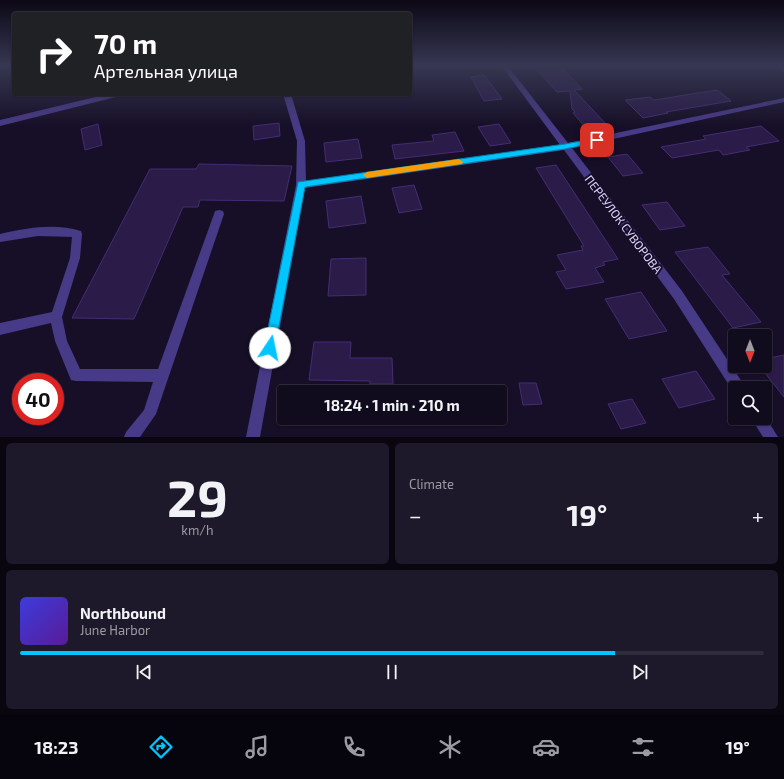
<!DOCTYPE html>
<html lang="en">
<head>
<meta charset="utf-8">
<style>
	:root { --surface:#100b1d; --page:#1e192a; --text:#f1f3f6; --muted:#9c9ba4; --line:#302b3b; --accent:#01c5ff }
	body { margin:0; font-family:"Exo 2",sans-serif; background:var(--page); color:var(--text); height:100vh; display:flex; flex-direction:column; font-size:15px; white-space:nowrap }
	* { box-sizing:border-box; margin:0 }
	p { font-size:13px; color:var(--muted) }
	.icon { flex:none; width:22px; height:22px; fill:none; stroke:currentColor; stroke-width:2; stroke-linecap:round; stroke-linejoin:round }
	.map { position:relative; height:437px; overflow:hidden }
	.side { display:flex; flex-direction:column; gap:6px; padding:6px; background:#090610; flex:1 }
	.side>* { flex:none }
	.banner { position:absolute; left:12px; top:12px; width:400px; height:84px; border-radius:4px; box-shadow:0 1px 3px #0004,0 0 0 1px var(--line); background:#202124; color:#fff; overflow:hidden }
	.needle { width:26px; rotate:180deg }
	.controls { position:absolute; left:728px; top:329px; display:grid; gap:8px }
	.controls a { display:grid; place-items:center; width:44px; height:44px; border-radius:4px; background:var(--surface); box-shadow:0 1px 3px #0004,0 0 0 1px var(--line); font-size:20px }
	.speed { position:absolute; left:12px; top:373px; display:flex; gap:8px; font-size:20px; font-weight:700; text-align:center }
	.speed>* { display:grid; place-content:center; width:52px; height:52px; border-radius:50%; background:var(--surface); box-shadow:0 1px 3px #0004,0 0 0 1px var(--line); line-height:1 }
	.speed .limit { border:6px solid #d22; background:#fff; color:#111 }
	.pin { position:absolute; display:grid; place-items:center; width:34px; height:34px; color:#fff; margin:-17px; border-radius:8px; box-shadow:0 2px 6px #0006 }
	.me { position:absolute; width:44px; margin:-22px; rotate:11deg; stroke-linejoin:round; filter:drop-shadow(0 0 3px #0008) }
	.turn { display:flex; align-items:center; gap:14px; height:84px; padding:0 16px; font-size:18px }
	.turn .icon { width:52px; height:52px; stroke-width:2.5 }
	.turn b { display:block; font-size:28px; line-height:34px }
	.big { font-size:30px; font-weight:700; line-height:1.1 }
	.side .widget { flex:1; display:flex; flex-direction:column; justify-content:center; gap:6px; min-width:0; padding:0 14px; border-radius:6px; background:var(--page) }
	.side .dial { align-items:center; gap:0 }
	.dial b { font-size:52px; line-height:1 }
	.song { display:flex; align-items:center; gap:12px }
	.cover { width:48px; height:48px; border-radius:6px; background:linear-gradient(135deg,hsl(240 70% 55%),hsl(270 70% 35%)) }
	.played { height:4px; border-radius:2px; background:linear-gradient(90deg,var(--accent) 80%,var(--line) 80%) }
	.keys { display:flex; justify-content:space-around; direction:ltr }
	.heat { display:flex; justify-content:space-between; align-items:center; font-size:22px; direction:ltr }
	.side .tiles { flex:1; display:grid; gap:6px; grid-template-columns:1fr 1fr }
	.widget:last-child { grid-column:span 2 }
	.trip { position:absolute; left:277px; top:385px; width:230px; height:40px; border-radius:4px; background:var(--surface); box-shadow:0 1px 3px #0004,0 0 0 1px var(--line); font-weight:700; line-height:40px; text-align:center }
	.menu { display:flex; height:64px; justify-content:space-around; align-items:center; background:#06040c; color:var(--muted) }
	.menu .icon { width:28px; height:28px }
	.menu .on { color:var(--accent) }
	.menu b { font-size:18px; color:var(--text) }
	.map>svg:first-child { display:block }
	.building { fill:#2a1b48; stroke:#442d74 }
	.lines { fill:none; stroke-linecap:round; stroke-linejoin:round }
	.minor { fill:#473a86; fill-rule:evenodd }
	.route { fill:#01c5ff; stroke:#0180a6 }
	.slow { fill:#f59e0b }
	.labels { text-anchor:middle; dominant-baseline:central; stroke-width:4; stroke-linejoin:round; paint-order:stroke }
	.street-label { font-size:12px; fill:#dfd5ff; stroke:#160f27 }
</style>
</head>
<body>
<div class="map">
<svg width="784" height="437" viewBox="0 0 784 437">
	<rect width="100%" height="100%" fill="#160f27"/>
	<g class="building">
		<polygon points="533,65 559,65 582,89 574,90 606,124 586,128 573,113 575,112 572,109 570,91 557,92"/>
		<polygon points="484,75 502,99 484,101 471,77"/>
		<polygon points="717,90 731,101 666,112 668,113 643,118 625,100 650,97 654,100"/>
		<polygon points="279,123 280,136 254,140 253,126"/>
		<polygon points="98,124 102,145 85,150 81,129"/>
		<polygon points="499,124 511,143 490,146 478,127"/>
		<polygon points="761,126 779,141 746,147 750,150 723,155 719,150 672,158 661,147 706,139 703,136"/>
		<polygon points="455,132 464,151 395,159 392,145 434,141 432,135"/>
		<polygon points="358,139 362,158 326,162 324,143"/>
		<polygon points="627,154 643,173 623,176 608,157"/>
		<polygon points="199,164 292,166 284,201 200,200 198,207 183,207 134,319 72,318 150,169 196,169"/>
		<polygon points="556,165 618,259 603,262 605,265 595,268 604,282 566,289 556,272 566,270 557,255 583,250 581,246 584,246 536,168"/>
		<polygon points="414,185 422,209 399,213 392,188"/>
		<polygon points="361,196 366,223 329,228 326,201"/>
		<polygon points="667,202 685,226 660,230 642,205"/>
		<polygon points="708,247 730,274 722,275 761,322 733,328 675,252"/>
		<polygon points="366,258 366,295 328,296 331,259"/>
		<polygon points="641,292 667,331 629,339 605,299"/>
		<polygon points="314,342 351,342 350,358 392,358 393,384 370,384 370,381 309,380"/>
		<polygon points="784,355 784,397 765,373 765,359"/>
		<polygon points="696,371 715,399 679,408 662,379"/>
		<polygon points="519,383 536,383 542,404 523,405"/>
		<polygon points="632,399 646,423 621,429 608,404"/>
	</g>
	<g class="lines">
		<g class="minor">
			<polygon points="501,65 507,65 568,143 784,98 784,102 572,148 682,291 746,388 735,388 734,393 674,299 564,150 305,188 260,437 246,437 296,185 297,141 283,94 291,94 305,141 306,181 560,145"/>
			<polygon points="771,65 780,65 784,67 784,72"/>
			<polygon points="108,94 121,94 120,96 0,126 0,120"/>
			<path d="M219,210L223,211L224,214L156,414L140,437H124L126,432L144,410L153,382L76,381L71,380L55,341L51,323L0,335V323L52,312L70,258L72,237L38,236L0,242V234C26,228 55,223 81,231L82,234L80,258L62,317L67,341L80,369H158L214,214L215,211Z"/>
			<polygon points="765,416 778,437 763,437 751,418 765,418"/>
		</g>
	</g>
	<linearGradient id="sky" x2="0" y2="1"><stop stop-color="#0c0815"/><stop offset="0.52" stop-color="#363752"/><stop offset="1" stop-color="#363752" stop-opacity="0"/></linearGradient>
	<rect width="784" height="126" fill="url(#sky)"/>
	<polygon class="route" points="597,138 599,138 599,142 565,149 305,187 275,348 274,352 270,353 266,352 264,348 298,182 565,144"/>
	<polygon class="slow" points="459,159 463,162 462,164 367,178 363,175 367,172"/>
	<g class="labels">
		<g class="street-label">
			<text transform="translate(624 224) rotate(53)">ПЕРЕУЛОК СУВОРОВА</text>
		</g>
	</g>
</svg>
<div class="controls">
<a><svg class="needle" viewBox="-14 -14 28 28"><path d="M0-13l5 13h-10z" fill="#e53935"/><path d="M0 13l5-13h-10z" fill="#9c9ba4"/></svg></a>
<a><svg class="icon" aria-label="search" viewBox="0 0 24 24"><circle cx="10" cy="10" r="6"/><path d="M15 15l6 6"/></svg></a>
</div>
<div class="speed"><div class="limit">40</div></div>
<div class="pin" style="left:597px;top:140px;background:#d93025"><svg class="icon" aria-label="arrive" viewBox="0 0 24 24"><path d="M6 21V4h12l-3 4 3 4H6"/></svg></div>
<svg class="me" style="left:270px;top:348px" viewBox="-20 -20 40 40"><circle r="19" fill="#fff"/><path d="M0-13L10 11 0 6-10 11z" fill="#01c5ff"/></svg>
<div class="trip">18:24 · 1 min · 210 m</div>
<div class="banner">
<div class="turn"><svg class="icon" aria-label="right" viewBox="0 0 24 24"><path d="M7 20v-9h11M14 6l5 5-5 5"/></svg><div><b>70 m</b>Артельная улица</div></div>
</div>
</div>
<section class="side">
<div class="tiles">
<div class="widget dial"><b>29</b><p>km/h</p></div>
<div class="widget"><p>Climate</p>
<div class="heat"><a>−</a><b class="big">19°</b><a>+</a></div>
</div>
<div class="widget">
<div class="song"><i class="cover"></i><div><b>Northbound</b><p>June Harbor</p></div></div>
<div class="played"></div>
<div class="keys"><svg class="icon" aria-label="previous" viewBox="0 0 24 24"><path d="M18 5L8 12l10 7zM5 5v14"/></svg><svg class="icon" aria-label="pause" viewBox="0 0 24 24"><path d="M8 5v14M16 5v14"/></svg><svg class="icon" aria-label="next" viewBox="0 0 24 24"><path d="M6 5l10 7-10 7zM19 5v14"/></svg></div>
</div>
</div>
</section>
<nav class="menu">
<b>18:23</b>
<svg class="icon on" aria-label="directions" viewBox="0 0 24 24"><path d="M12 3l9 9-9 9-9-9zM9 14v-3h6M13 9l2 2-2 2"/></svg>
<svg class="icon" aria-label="music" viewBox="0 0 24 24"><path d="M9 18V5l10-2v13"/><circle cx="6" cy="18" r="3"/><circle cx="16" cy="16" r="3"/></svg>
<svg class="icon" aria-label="phone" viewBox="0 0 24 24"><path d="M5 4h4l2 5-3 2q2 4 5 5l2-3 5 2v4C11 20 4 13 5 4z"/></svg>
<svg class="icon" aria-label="climate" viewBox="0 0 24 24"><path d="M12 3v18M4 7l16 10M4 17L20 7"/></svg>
<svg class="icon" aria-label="car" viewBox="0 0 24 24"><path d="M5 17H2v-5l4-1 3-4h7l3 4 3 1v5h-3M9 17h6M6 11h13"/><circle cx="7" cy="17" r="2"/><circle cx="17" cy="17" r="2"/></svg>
<svg class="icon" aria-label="filters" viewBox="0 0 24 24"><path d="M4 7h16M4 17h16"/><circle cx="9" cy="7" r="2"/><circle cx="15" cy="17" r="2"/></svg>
<b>19°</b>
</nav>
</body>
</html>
